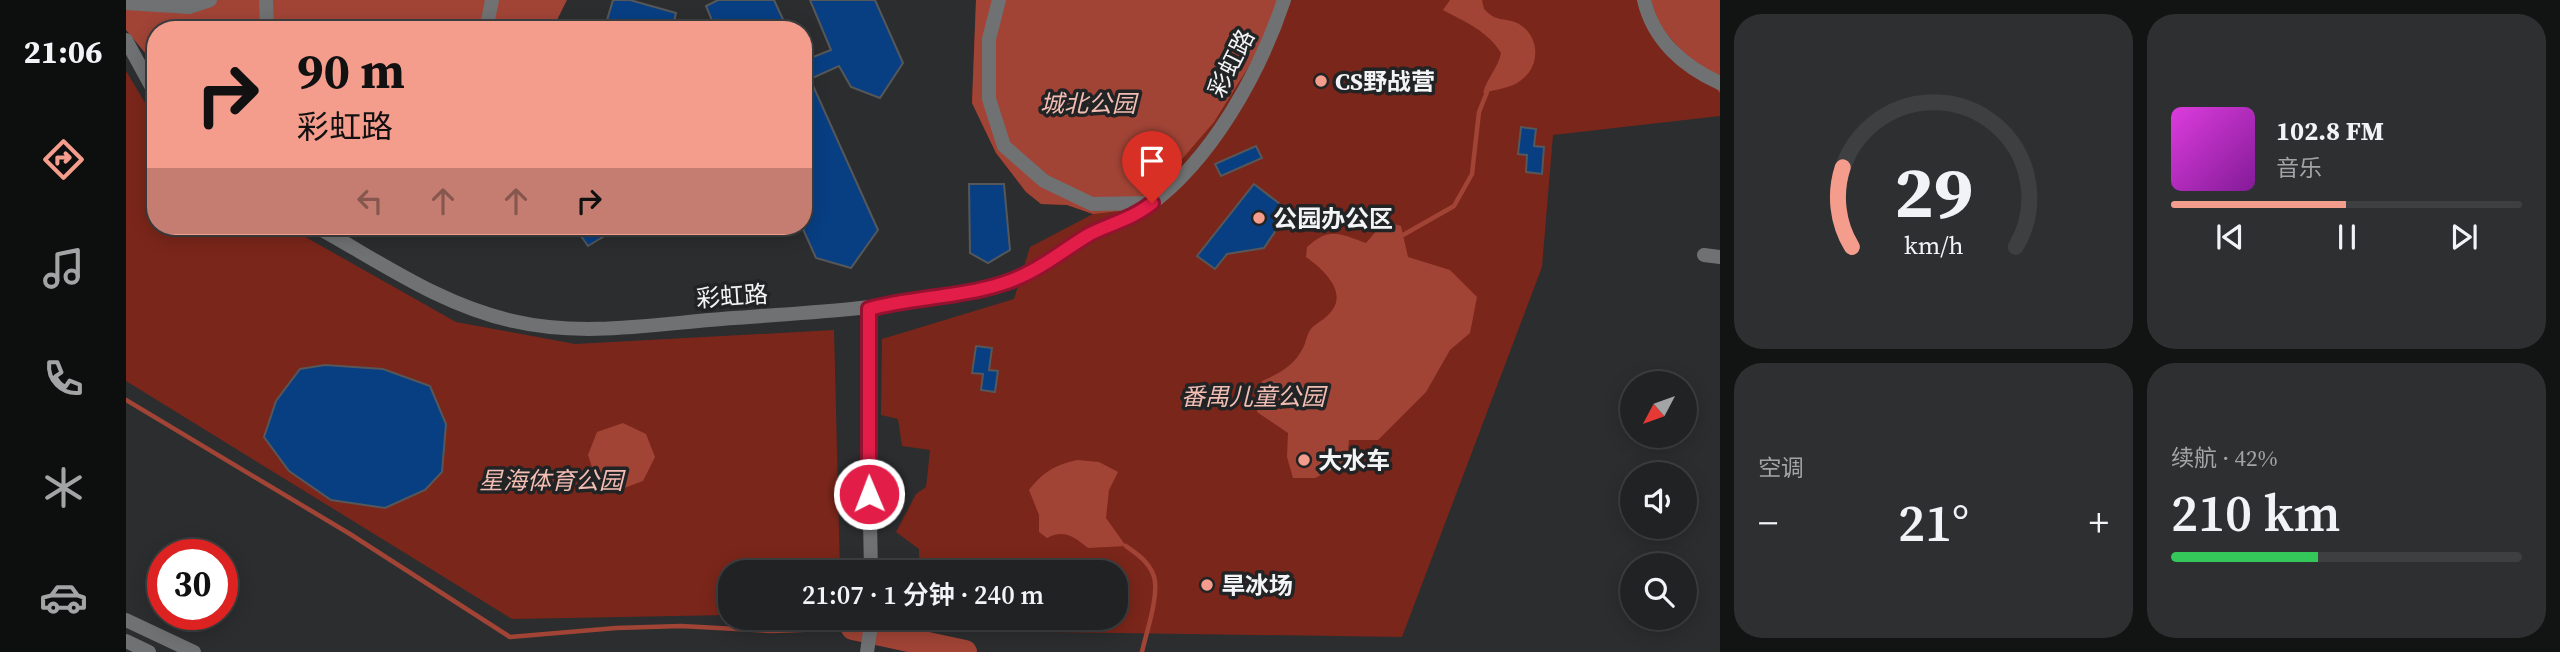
<!DOCTYPE html>
<html lang="zh">
<head>
<meta charset="utf-8">
<style>
	:root { --surface:#202223; --page:#2d2f30; --text:#f1f3f6; --muted:#a2a4a6; --line:#3d3f41; --accent:#f59d8d }
	body { margin:0; font-family:"Source Serif 4","Noto Sans SC",serif; background:var(--page); color:var(--text); height:100vh; display:flex; flex-direction:column; font-size:26px; white-space:nowrap }
	* { box-sizing:border-box; margin:0 }
	p { font-size:23px; color:var(--muted) }
	.icon { flex:none; width:38px; height:38px; fill:none; stroke:currentColor; stroke-width:2; stroke-linecap:round; stroke-linejoin:round }
	.map { position:relative; flex:1; overflow:hidden }
	.details { display:flex; flex-direction:column; gap:14px; padding:14px; background:#121313; width:840px }
	.details>* { flex:none }
	.hud { position:absolute; left:21px; top:21px; width:665px; height:214px; border-radius:28px; box-shadow:0 4px 18px #0003,0 0 0 2px var(--line); background:#f59d8d; color:#111; overflow:hidden }
	.needle { width:46px; rotate:229deg }
	.tools { position:absolute; left:1494px; top:371px; display:grid; gap:14px }
	.tools a { display:grid; place-items:center; width:77px; height:77px; border-radius:50%; background:var(--surface); box-shadow:0 4px 18px #0003,0 0 0 2px var(--line); font-size:35px }
	.speed { position:absolute; left:21px; top:539px; display:flex; gap:14px; font-size:35px; font-weight:700; text-align:center }
	.speed>* { display:grid; place-content:center; width:91px; height:91px; border-radius:50%; background:var(--surface); box-shadow:0 4px 18px #0003,0 0 0 2px var(--line); line-height:1 }
	.speed .limit { border:10px solid #d22; background:#fff; color:#111 }
	.pin { position:absolute; display:grid; place-items:center; width:60px; height:60px; color:#fff; margin:-72px -30px; border-radius:50% 50% 50% 0; rotate:-45deg; box-shadow:0 0 7px #0007 }
	.pin .icon { rotate:45deg }
	.me { position:absolute; width:77px; margin:-38px; rotate:359deg; stroke-linejoin:round; filter:drop-shadow(0 0 5px #0008) }
	.turn { display:flex; align-items:center; gap:24px; height:147px; padding:0 35px; font-size:32px }
	.turn .icon { width:91px; height:91px; stroke-width:2.5 }
	.turn b { display:block; font-size:49px; line-height:60px }
	.lanes { display:flex; align-items:center; height:66px; padding:0 35px; background:#0003; justify-content:center; gap:35px; direction:ltr }
	.lanes .off { opacity:.35 }
	.big { font-size:52px; font-weight:600; line-height:1.1 }
	.details .card { flex:1; display:flex; flex-direction:column; justify-content:center; gap:10px; min-width:0; padding:0 24px; border-radius:28px; background:var(--page) }
	.details .dial { align-items:center; gap:0 }
	.dial svg { height:182px; overflow:visible; fill:none; stroke:var(--line); stroke-width:7; stroke-linecap:round; text-anchor:middle }
	.dial text { fill:var(--text); stroke:none }
	.song { display:flex; align-items:center; gap:21px }
	.cover { width:84px; height:84px; border-radius:10px; background:linear-gradient(135deg,hsl(300 70% 55%),hsl(290 70% 35%)) }
	.played { height:7px; border-radius:4px; background:linear-gradient(90deg,var(--accent) 50%,var(--line) 50%) }
	.keys { display:flex; justify-content:space-around; direction:ltr }
	.heat { display:flex; justify-content:space-between; align-items:center; font-size:38px; direction:ltr }
	.charge { height:10px; border-radius:5px; background:linear-gradient(90deg,#34c759 42%,var(--line) 0) }
	.details .tiles { flex:1; display:grid; gap:14px; grid-template-columns:repeat(2,1fr) }
	.trip { position:absolute; left:592px; top:560px; width:410px; height:70px; border-radius:28px; background:var(--surface); box-shadow:0 4px 18px #0003,0 0 0 2px var(--line); font-weight:600; line-height:70px; text-align:center }
	main { display:flex; flex:1; min-height:0 }
	.menu { display:flex; flex-direction:column; width:126px; justify-content:space-around; align-items:center; background:#0d0e0e; color:var(--muted) }
	.menu .icon { width:49px; height:49px }
	.menu .selected { color:var(--accent) }
	.menu b { font-size:32px; color:var(--text) }
	.map>svg:first-child { display:block }
	.green { fill:#7b261a }
	.forest { fill:#a14436 }
	.lines { fill:none; stroke-linecap:round; stroke-linejoin:round }
	.stream { stroke:#a14436; stroke-width:4.5 }
	.river { stroke:#a14436; stroke-width:24 }
	.building { fill:#083f83; stroke:#565759; stroke-width:2 }
	.minor { stroke:#707172; stroke-width:14 }
	.route-casing { stroke:#92132f; stroke-width:18 }
	.route { stroke:#e11d48; stroke-width:12 }
	.poi-dot { fill:#f59d8d; stroke:#212325; stroke-width:2.5 }
	.labels { text-anchor:middle; dominant-baseline:central; stroke-width:7; stroke-linejoin:round; paint-order:stroke }
	.street-label { font-size:24px; fill:#f3f4f6; stroke:#212325 }
	.poi-label { font-size:24px; font-weight:bold; fill:#f3f4f6; stroke:#212325; text-anchor:start }
	.park-label { font-size:24px; font-style:italic; fill:#f2bdb3; stroke:#212325 }
</style>
</head>
<body>
<main>
<nav class="menu">
<b>21:06</b>
<svg class="icon selected" aria-label="directions" viewBox="0 0 24 24"><path d="M12 3l9 9-9 9-9-9zM9 14v-3h6M13 9l2 2-2 2"/></svg>
<svg class="icon" aria-label="music" viewBox="0 0 24 24"><path d="M9 18V5l10-2v13"/><circle cx="6" cy="18" r="3"/><circle cx="16" cy="16" r="3"/></svg>
<svg class="icon" aria-label="phone" viewBox="0 0 24 24"><path d="M5 4h4l2 5-3 2q2 4 5 5l2-3 5 2v4C11 20 4 13 5 4z"/></svg>
<svg class="icon" aria-label="climate" viewBox="0 0 24 24"><path d="M12 3v18M4 7l16 10M4 17L20 7"/></svg>
<svg class="icon" aria-label="car" viewBox="0 0 24 24"><path d="M5 17H2v-5l4-1 3-4h7l3 4 3 1v5h-3M9 17h6M6 11h13"/><circle cx="7" cy="17" r="2"/><circle cx="17" cy="17" r="2"/></svg>
</nav>
<div class="map">
<svg width="1594" height="652" viewBox="0 0 1594 652">
	<rect width="100%" height="100%" fill="#2b2d2f"/>
	<g class="green">
		<polygon points="850,0 1594,0 1594,116 1427,135 1416,267 1276,637 857,631 815,618 989,618 989,572 793,572 793,549 770,532 790,494 800,487 804,450 776,446 772,419 755,415 756,339 888,299 904,247 967,214 941,205 916,204 900,192 870,153 846,103"/>
		<polygon points="0,71 30,121 30,226 160,226 330,322 449,344 708,330 714,572 604,572 604,615 386,619 0,381"/>
	</g>
	<g class="forest">
		<polygon points="0,0 441,0 426,30 30,30 30,66 0,30"/>
		<polygon points="850,0 1153,0 1128,58 1088,122 1038,180 1002,210 967,214 941,205 915,204 900,192 870,153 846,103"/>
		<path d="M1324,0H1356L1358,9C1361,12 1366,17 1371,18C1380,21 1387,19 1396,26C1415,40 1413,69 1394,81C1385,88 1368,90 1357,93C1361,78 1372,68 1375,53C1362,31 1339,22 1317,10Z"/>
		<path d="M1525,0H1594V93C1584,82 1575,70 1565,59C1547,42 1530,26 1525,0Z"/>
		<path d="M1259,221L1275,226L1282,257L1324,270L1351,297L1344,333L1324,350L1300,392L1252,440H1223L1221,462L1189,478H1167L1161,457L1162,433L1131,412L1136,381C1154,373 1168,366 1177,348C1180,343 1180,337 1183,332C1187,324 1197,321 1203,314C1224,293 1197,269 1180,257L1181,247C1204,226 1214,234 1240,243Z"/>
		<polygon points="497,423 520,434 529,457 517,481 493,490 470,479 462,455 471,432"/>
		<path d="M951,460L973,462L992,472L983,490L980,518L1000,546L962,548C948,537 938,529 921,538L913,532V515L903,490C917,472 929,465 951,460Z"/>
	</g>
	<g class="lines">
		<g class="stream">
			<polyline points="1277,235 1328,206 1346,174 1353,112 1361,92"/>
			<polyline points="0,400 224,534 384,637 490,628 555,626 646,631 727,628"/>
			<path d="M1000,546C1011,554 1022,561 1027,574C1035,591 1020,633 1016,652"/>
		</g>
		<polyline class="river" points="727,628 839,652"/>
	</g>
	<g class="building">
		<polygon points="487,0 504,0 550,13 546,30 478,30"/>
		<polygon points="592,0 648,0 662,30 590,30 580,6"/>
		<polygon points="684,0 749,0 777,63 754,98 725,87 713,66 684,79 752,230 725,268 690,258 677,229 677,61 705,50"/>
		<polygon points="1395,127 1410,129 1408,146 1418,147 1416,174 1400,172 1401,155 1392,154"/>
		<polygon points="1130,146 1136,158 1095,176 1089,164"/>
		<polygon points="843,184 878,184 884,250 862,263 844,253"/>
		<polygon points="1128,184 1163,211 1138,248 1101,254 1089,269 1071,256"/>
		<polygon points="448,226 495,226 462,246"/>
		<polygon points="850,346 866,348 863,370 872,371 869,392 855,390 857,374 846,373"/>
		<polygon points="199,365 257,369 304,386 320,424 316,472 299,490 259,508 205,500 163,471 138,437 150,401 174,369"/>
	</g>
	<g class="lines">
		<g class="minor">
			<polyline points="140,0 141,30"/>
			<polyline points="873,0 863,39 863,99 878,146 918,181 966,204 1025,203"/>
			<path d="M1518,0C1527,40 1558,67 1594,83"/>
			<polyline points="0,3 63,7 84,0"/>
			<polyline points="360,30 366,0"/>
			<polyline points="0,40 30,95"/>
			<path d="M189,226C253,261 314,305 387,321C459,338 535,323 608,318C678,313 747,309 817,297C844,292 874,287 899,275C921,264 940,249 961,236C981,224 1004,219 1022,206C1086,160 1134,72 1158,0"/>
			<polyline points="1578,255 1594,257"/>
			<polyline points="743,309 743,469 745,572"/>
			<polyline points="0,620 68,652"/>
			<polyline points="0,641 23,652"/>
			<polyline points="741,652 746,618"/>
		</g>
	</g>
	<g class="lines">
		<defs>
			<path id="route" d="M743,494V309C793,295 853,298 900,274C923,263 942,247 964,234C984,224 1008,218 1026,203"/>
		</defs>
		<use href="#route" class="route-casing"/>
		<use href="#route" class="route"/>
	</g>
	<g class="poi-dot">
		<circle cx="1195" cy="81" r="7"/>
		<circle cx="1133" cy="218" r="7"/>
		<circle cx="1178" cy="460" r="7"/>
		<circle cx="1081" cy="585" r="7"/>
	</g>
	<g class="labels">
		<g class="street-label">
			<text transform="translate(1105 63) rotate(-63)">彩虹路</text>
			<text transform="translate(606 296) rotate(-4)">彩虹路</text>
		</g>
		<g class="poi-label">
			<text x="1209" y="81">CS野战营</text>
			<text x="1147" y="218">公园办公区</text>
			<text x="1192" y="460">大水车</text>
			<text x="1095" y="585">旱冰场</text>
		</g>
		<g class="park-label">
			<text x="962" y="103">城北公园</text>
			<text x="1127" y="396">番禺儿童公园</text>
			<text x="425" y="480">星海体育公园</text>
		</g>
	</g>
</svg>
<div class="tools">
<a><svg class="needle" viewBox="-14 -14 28 28"><path d="M0-13l5 13h-10z" fill="#e53935"/><path d="M0 13l5-13h-10z" fill="#a2a4a6"/></svg></a>
<a><svg class="icon" aria-label="sound" viewBox="0 0 24 24"><path d="M4 9h4l5-4v14l-5-4H4zM17 9q2 3 0 6"/></svg></a>
<a><svg class="icon" aria-label="search" viewBox="0 0 24 24"><circle cx="10" cy="10" r="6"/><path d="M15 15l6 6"/></svg></a>
</div>
<div class="speed"><div class="limit">30</div></div>
<div class="pin" style="left:1026px;top:203px;background:#d93025"><svg class="icon" aria-label="arrive" viewBox="0 0 24 24"><path d="M6 21V4h12l-3 4 3 4H6"/></svg></div>
<svg class="me" style="left:743px;top:494px" viewBox="-20 -20 40 40"><circle r="17" fill="#e11d48" stroke="#fff" stroke-width="3"/><path d="M0-11L8 9 0 5-8 9z" fill="#fff"/></svg>
<div class="trip">21:07 · 1 分钟 · 240 m</div>
<div class="hud">
<div class="turn"><svg class="icon" aria-label="right" viewBox="0 0 24 24"><path d="M7 20v-9h11M14 6l5 5-5 5"/></svg><div><b>90 m</b>彩虹路</div></div>
<div class="lanes"><svg class="icon off" aria-label="left" viewBox="0 0 24 24"><path d="M17 20v-9H6M10 6l-5 5 5 5"/></svg><svg class="icon off" aria-label="ahead" viewBox="0 0 24 24"><path d="M12 20V5M6 11l6-6 6 6"/></svg><svg class="icon off" aria-label="ahead" viewBox="0 0 24 24"><path d="M12 20V5M6 11l6-6 6 6"/></svg><svg class="icon" aria-label="right" viewBox="0 0 24 24"><path d="M7 20v-9h11M14 6l5 5-5 5"/></svg></div>
</div>
</div>
<section class="details">
<div class="tiles">
<div class="card dial"><svg viewBox="0 0 100 80">
<path d="M14 69A42 42 0 1 1 86 69"/>
<path d="M14 69A42 42 0 0 1 10 34" stroke="#f59d8d"/>
<text x="50" y="56" font-size="32" font-weight="700">29</text>
<text x="50" y="72" font-size="11">km/h</text>
</svg></div>
<div class="card">
<div class="song"><i class="cover"></i><div><b>102.8 FM</b><p>音乐</p></div></div>
<div class="played"></div>
<div class="keys"><svg class="icon" aria-label="previous" viewBox="0 0 24 24"><path d="M18 5L8 12l10 7zM5 5v14"/></svg><svg class="icon" aria-label="pause" viewBox="0 0 24 24"><path d="M8 5v14M16 5v14"/></svg><svg class="icon" aria-label="next" viewBox="0 0 24 24"><path d="M6 5l10 7-10 7zM19 5v14"/></svg></div>
</div>
<div class="card"><p>空调</p>
<div class="heat"><a>−</a><b class="big">21°</b><a>+</a></div>
</div>
<div class="card"><p>续航 · 42%</p><b class="big">210 km</b><div class="charge"></div></div>
</div>
</section>
</main>
</body>
</html>
